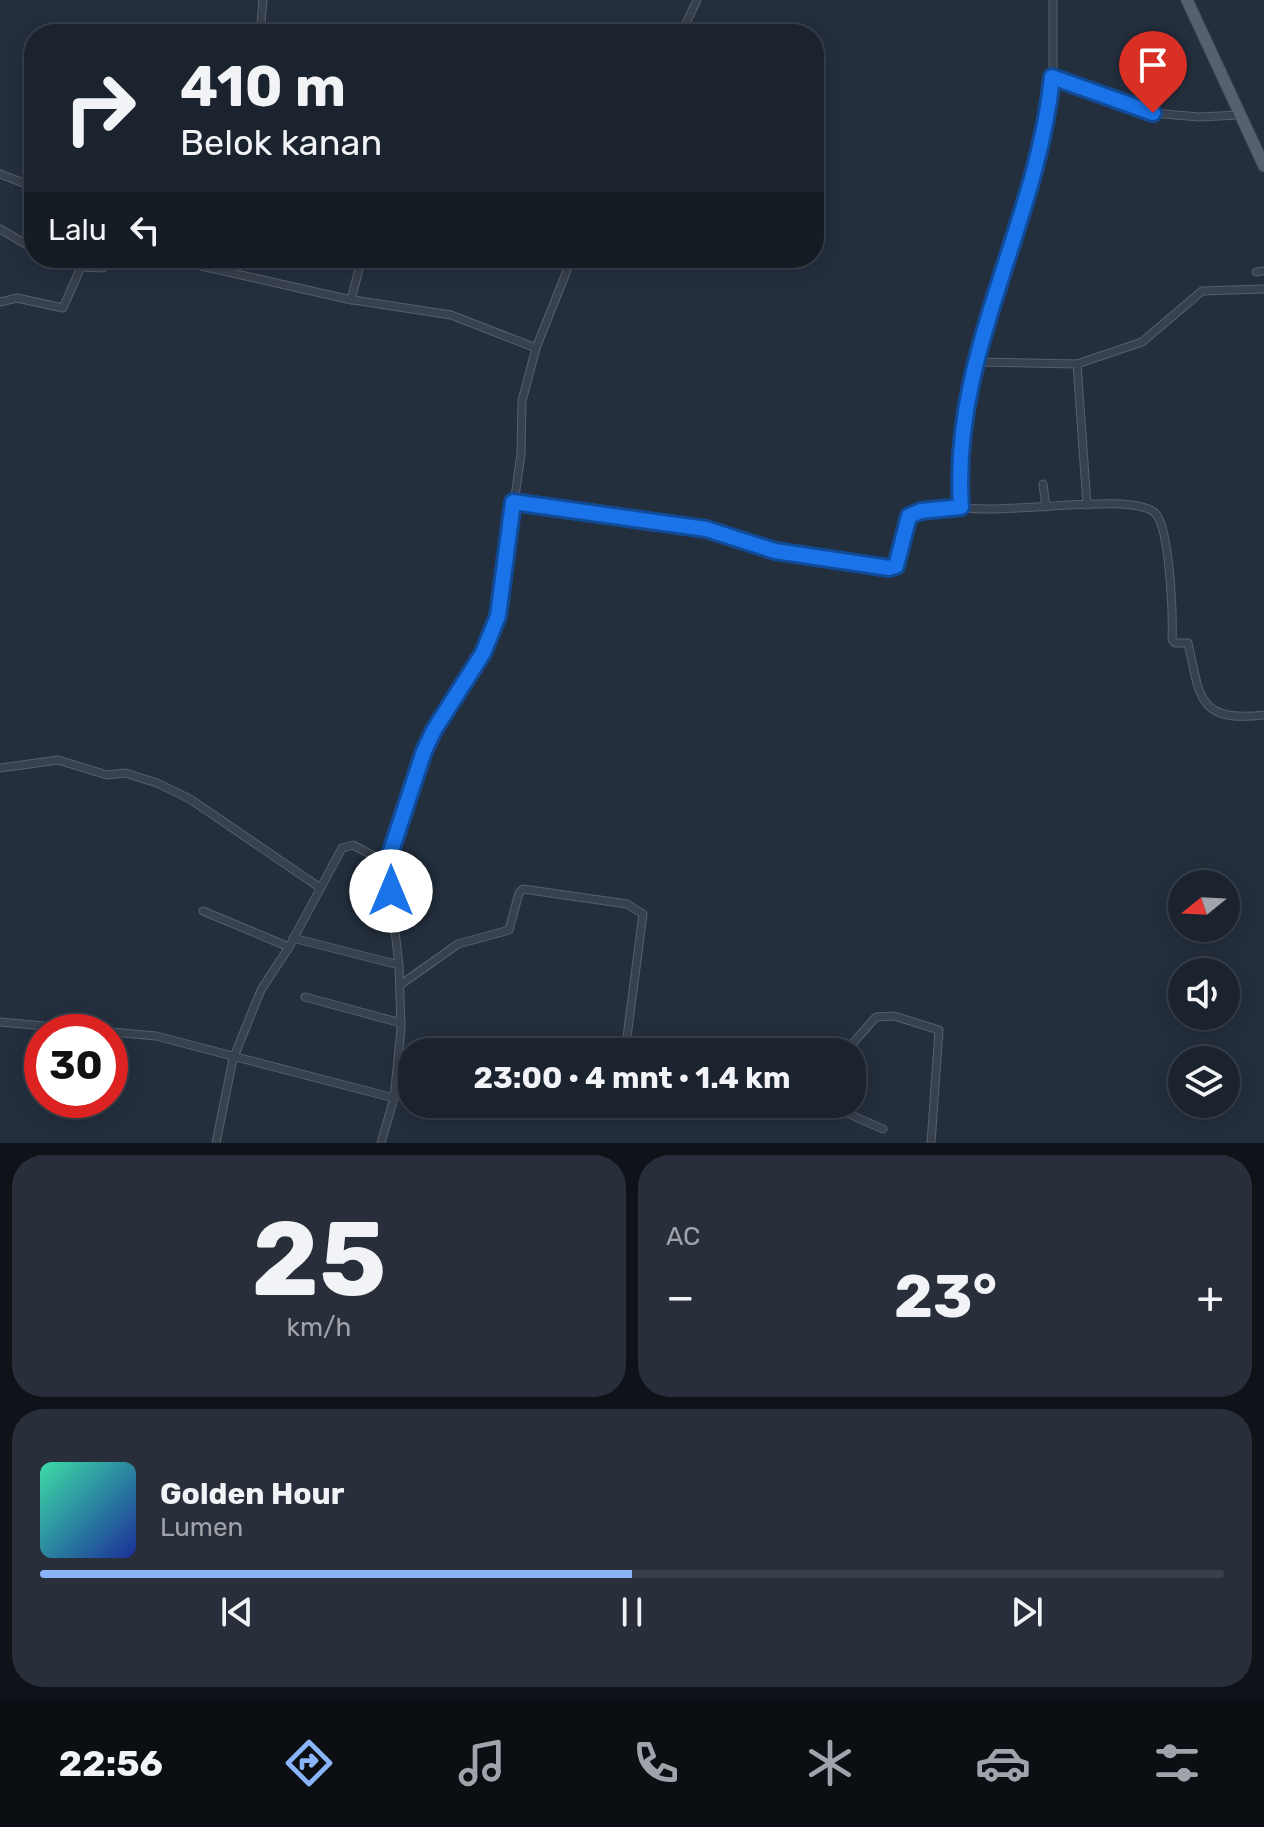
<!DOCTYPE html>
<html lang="id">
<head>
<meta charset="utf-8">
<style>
	:root { --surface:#1b232e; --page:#282f3a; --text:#f1f3f6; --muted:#a0a4aa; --line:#39404a; --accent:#8ab4f8 }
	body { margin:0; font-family:Rubik,sans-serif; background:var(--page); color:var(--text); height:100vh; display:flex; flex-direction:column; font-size:30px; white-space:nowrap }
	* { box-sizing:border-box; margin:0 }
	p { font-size:26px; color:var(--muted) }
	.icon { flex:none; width:44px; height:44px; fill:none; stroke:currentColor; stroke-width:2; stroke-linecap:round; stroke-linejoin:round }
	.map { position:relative; height:1143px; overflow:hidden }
	.details { display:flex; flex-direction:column; gap:12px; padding:12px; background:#0f1319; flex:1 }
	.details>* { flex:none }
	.top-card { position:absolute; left:24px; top:24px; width:800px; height:244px; border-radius:32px; box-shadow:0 4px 20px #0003,0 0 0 2px var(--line); background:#1b232e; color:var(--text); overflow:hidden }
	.needle { width:52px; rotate:252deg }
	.controls { position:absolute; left:1168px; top:870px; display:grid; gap:16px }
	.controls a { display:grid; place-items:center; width:72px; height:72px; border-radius:50%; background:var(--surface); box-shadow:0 4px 20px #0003,0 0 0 2px var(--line); font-size:40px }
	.speed { position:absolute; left:24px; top:1014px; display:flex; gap:16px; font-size:40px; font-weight:700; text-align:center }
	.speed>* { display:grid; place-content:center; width:104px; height:104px; border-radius:50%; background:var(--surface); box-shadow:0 4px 20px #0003,0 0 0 2px var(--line); line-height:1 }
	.speed .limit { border:12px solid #d22; background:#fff; color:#111 }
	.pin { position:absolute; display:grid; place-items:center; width:68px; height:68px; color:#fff; margin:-82px -34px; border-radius:50% 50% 50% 0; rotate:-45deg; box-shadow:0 0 8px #0007 }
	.pin .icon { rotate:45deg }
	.me { position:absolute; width:88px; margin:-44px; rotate:0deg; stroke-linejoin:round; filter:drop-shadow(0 0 6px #0008) }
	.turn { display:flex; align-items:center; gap:28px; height:168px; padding:0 24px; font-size:36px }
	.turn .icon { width:104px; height:104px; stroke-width:2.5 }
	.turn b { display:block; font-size:56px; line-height:68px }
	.then { display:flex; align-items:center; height:76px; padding:0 24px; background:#0003; gap:16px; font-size:30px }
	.big { font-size:60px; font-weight:700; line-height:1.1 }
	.details .widget { flex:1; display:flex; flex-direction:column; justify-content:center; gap:12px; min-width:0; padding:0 28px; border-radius:32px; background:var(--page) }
	.details .dial { align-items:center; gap:0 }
	.dial b { font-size:104px; line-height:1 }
	.song { display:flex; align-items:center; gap:24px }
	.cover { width:96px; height:96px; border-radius:12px; background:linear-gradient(135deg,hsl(160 70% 55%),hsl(230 70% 35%)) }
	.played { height:8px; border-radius:4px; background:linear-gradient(90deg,var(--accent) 50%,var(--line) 50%) }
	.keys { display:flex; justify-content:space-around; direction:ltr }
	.heat { display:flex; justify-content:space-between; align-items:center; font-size:44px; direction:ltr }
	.details .tiles { flex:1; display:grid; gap:12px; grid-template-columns:1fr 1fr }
	.widget:last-child { grid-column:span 2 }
	.trip { position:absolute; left:398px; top:1038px; width:468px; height:80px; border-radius:32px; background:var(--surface); box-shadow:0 4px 20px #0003,0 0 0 2px var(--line); font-weight:700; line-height:80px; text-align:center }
	.tab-bar { display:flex; height:128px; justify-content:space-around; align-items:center; background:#0b0e12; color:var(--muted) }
	.tab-bar .icon { width:56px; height:56px }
	.tab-bar .current { color:var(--accent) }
	.tab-bar b { font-size:36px; color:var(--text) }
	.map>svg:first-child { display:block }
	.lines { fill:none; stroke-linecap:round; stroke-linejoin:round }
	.street-casing { stroke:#565f6c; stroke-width:9 }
	.primary-casing { stroke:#414a57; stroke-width:13 }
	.street { stroke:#38414e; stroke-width:7 }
	.primary { stroke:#56606e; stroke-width:11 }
	.route-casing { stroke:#114b97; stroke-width:20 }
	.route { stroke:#1a73e8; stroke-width:14 }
</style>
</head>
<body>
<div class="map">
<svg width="1264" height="1143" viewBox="0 0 1264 1143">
	<rect width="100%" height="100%" fill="#242f3e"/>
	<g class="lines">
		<defs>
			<g id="street">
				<polyline points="260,34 263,0"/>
				<polyline points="681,34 697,0"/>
				<polyline points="1052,77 1153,113 1199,117 1240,115"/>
				<polyline points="0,174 34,187"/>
				<polyline points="0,229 34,249"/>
				<polyline points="57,258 81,267"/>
				<polyline points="153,258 179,261"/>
				<polyline points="180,258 179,261 347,299 451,315 536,348"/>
				<polyline points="1256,272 1264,271"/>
				<path d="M1264,289L1202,291L1142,342L1077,364L976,362C955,402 958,464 961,507C1002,516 1133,491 1155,513C1170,527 1173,617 1172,639L1175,643H1188C1200,695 1196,723 1264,715"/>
				<polyline points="351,300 362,258"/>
				<polyline points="0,302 17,298 63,308 81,267 103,268 108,258"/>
				<polyline points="976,362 1037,165 1053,69 1053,0"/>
				<polyline points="1077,364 1087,505"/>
				<polyline points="1043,484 1046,507"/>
				<polyline points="513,502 706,529 758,547 889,568 899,563 909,516 921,511 961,507"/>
				<polyline points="0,768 58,760 107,775 125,773 157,783 190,799 319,887"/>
				<polyline points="203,911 289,947"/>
				<polyline points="293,938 399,965"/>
				<polyline points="400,985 458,944 509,930 519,893 523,889 627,904 643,914 625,1052"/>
				<polyline points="305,997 401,1023"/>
				<polyline points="0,1022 156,1036 394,1098"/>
				<polyline points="845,1052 876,1017 894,1016 939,1030 931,1143"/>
				<polyline points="812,1104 842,1111 883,1129"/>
				<polyline points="216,1143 233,1059 261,990 289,947 342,848 353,845 387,863"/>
				<polyline points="381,1143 394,1098 401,1029 399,965 387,863 430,738 483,653 498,616 521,454 522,401 536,348 572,258"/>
			</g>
			<polyline id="primary" points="1187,0 1264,166"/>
		</defs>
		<use href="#street" class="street-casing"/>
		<use href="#primary" class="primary-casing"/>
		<use href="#street" class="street"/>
		<use href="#primary" class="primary"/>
	</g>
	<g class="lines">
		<defs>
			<path id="route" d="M391,891L387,863L424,751L434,730L483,653L498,616L513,502L706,529L775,551L889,568L896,566L909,516L921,511L961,507C950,355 1037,226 1052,77L1153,113"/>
		</defs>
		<use href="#route" class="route-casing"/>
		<use href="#route" class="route"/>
	</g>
</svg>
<div class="controls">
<a><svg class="needle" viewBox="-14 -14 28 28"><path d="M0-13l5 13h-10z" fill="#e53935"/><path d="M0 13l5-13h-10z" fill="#a0a4aa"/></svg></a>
<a><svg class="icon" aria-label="sound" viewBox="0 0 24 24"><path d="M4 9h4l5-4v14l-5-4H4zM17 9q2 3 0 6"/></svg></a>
<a><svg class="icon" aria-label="layers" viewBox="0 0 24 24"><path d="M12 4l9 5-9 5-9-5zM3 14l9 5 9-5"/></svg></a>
</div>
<div class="speed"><div class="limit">30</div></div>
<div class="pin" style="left:1153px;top:113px;background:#d93025"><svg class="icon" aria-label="arrive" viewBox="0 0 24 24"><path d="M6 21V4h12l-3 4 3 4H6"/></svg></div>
<svg class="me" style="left:391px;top:891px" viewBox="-20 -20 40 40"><circle r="19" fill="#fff"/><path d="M0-13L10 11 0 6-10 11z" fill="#1a73e8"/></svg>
<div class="trip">23:00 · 4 mnt · 1.4 km</div>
<div class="top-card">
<div class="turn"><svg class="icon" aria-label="right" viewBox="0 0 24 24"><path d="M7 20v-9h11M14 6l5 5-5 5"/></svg><div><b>410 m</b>Belok kanan</div></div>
<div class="then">Lalu<svg class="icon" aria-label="left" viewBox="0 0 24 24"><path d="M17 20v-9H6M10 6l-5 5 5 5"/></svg></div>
</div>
</div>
<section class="details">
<div class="tiles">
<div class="widget dial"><b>25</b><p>km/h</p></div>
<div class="widget"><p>AC</p>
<div class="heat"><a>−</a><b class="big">23°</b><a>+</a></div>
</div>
<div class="widget">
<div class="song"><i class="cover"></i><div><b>Golden Hour</b><p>Lumen</p></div></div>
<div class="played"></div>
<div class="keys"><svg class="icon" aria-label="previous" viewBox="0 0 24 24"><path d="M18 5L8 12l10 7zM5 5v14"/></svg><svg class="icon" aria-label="pause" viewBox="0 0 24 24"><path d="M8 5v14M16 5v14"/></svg><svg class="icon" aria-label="next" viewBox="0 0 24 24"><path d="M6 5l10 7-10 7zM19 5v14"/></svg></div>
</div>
</div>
</section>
<nav class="tab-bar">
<b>22:56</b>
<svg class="icon current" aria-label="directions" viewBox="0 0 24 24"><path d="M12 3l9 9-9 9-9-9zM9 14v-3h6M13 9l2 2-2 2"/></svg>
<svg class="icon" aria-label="music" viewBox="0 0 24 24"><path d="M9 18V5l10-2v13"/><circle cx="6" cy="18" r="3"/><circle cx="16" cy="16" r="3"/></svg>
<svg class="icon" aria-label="phone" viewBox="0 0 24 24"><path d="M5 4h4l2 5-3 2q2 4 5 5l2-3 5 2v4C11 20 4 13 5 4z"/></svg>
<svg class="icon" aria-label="climate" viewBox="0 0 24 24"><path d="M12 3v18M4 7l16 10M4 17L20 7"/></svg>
<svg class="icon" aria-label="car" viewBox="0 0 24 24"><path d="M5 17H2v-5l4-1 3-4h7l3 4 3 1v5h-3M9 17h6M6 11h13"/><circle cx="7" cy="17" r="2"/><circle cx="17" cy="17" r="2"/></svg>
<svg class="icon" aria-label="filters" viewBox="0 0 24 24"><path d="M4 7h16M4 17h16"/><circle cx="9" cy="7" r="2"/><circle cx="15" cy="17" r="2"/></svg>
</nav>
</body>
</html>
